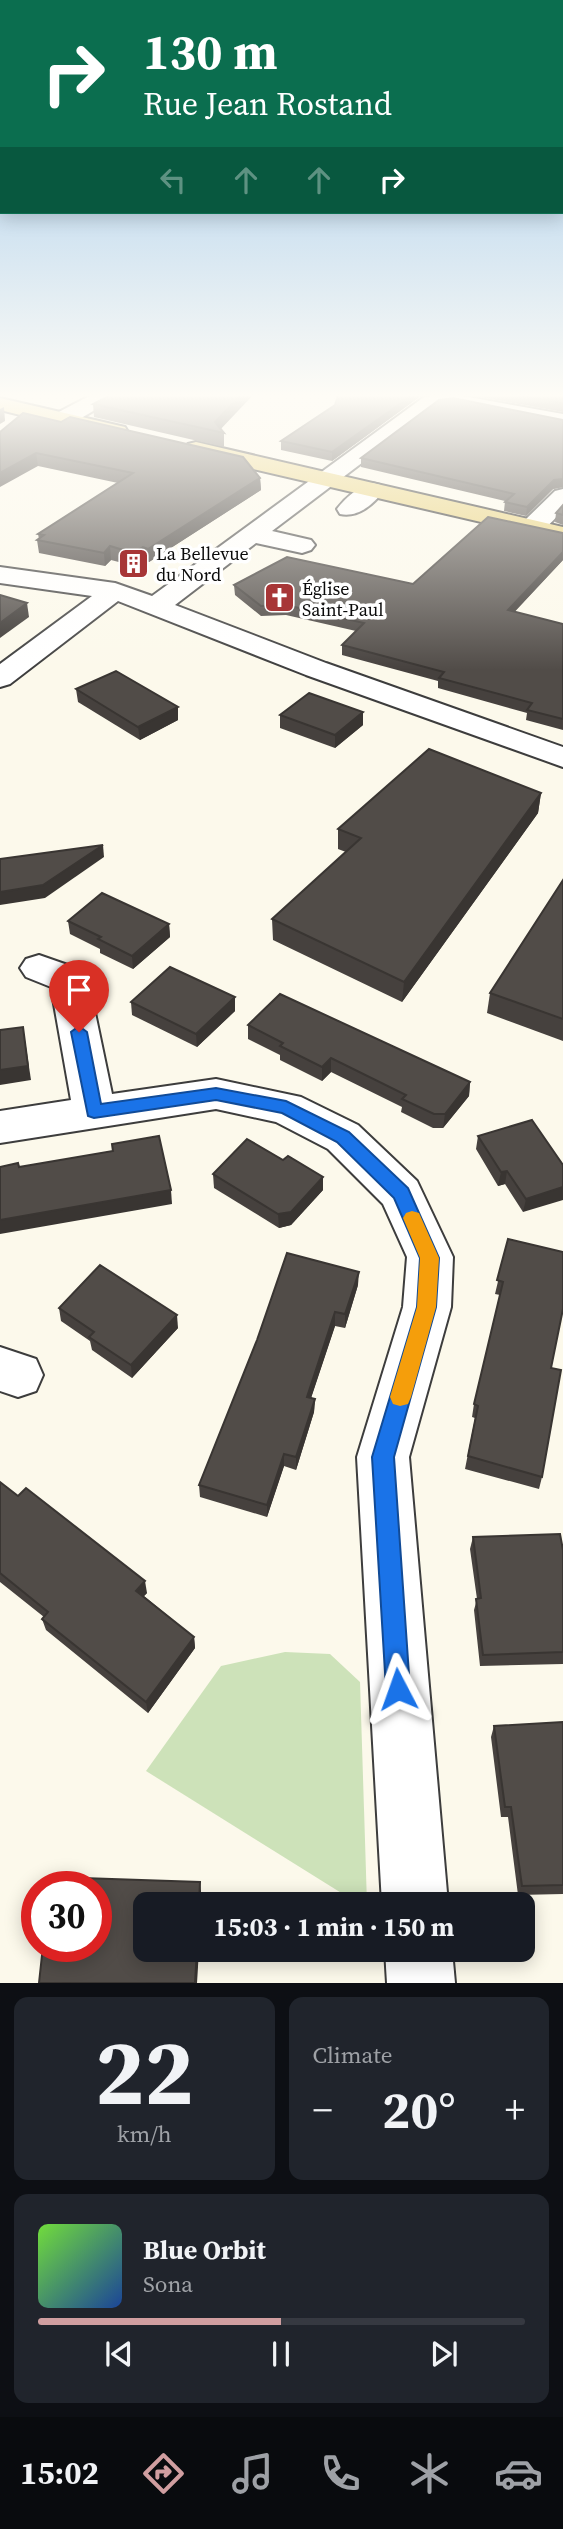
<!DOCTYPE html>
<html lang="en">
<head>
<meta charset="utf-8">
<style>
	:root { --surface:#171b24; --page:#20242c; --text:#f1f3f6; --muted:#9ea1a6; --line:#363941; --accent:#d09ea0 }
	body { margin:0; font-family:"Source Serif 4",serif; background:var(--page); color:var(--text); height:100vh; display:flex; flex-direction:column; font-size:26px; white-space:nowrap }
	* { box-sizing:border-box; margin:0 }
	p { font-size:23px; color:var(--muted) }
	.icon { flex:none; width:38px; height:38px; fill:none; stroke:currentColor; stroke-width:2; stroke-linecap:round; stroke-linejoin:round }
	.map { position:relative; height:1983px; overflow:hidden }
	.sheet { display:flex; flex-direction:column; gap:14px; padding:14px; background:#0d0f14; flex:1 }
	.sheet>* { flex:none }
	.banner { position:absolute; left:0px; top:0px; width:564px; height:214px; box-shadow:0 4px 18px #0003; background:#0b6e4f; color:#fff; overflow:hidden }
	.speed { position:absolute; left:21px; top:1871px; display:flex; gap:14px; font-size:35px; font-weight:700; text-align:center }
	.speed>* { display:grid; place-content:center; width:91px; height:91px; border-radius:50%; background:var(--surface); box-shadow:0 4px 18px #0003; line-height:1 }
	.speed .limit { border:10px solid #d22; background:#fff; color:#111 }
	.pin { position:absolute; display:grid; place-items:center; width:60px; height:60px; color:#fff; margin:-72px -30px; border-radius:50% 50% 50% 0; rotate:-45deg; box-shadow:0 0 7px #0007 }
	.pin .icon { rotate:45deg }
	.me { position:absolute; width:77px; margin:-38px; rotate:356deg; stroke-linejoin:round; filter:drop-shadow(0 0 5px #0008) }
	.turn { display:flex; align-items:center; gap:24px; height:147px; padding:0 28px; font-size:32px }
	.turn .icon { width:91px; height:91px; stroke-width:2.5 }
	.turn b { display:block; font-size:49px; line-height:60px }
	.lanes { display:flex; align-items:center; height:66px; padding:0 28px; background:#0003; justify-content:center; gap:35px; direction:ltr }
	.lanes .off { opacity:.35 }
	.big { font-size:52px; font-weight:700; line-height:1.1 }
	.sheet .widget { flex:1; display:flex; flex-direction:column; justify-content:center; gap:10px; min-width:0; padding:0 24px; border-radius:14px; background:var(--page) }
	.sheet .dial { align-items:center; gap:0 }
	.dial b { font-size:91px; line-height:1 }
	.song { display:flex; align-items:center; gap:21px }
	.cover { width:84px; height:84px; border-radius:10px; background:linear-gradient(135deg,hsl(100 70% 55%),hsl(220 70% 35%)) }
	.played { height:7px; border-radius:4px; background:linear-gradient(90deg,var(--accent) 50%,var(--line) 50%) }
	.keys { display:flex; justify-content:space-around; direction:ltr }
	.heat { display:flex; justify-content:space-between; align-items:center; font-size:38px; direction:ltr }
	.sheet .tiles { flex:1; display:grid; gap:14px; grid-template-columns:1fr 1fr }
	.widget:last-child { grid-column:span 2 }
	.trip { position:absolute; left:133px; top:1892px; width:402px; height:70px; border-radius:14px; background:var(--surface); box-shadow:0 4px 18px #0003; font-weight:700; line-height:70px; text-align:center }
	.dock { display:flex; height:112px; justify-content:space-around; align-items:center; background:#090b0e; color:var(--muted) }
	.dock .icon { width:49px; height:49px }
	.dock .selected { color:var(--accent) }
	.dock b { font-size:32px; color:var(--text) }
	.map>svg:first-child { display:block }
	.green { fill:#cde2b9 }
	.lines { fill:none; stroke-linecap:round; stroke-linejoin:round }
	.minor-casing { stroke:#3d3d3d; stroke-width:4 }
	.major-casing { stroke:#1b1b1b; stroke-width:4 }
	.minor { fill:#fff; fill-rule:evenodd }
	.major { fill:#e6ce71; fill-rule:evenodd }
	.wall { fill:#46413e }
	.shaded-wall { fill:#393532 }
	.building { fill:#514c48; stroke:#393532; stroke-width:2 }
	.route { fill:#1a73e8; stroke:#114b97; stroke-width:2 }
	.slow { fill:#f59e0b }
	.labels { text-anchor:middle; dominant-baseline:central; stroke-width:7; stroke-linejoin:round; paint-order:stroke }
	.far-poi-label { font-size:18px; fill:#0a0a0a; stroke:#fff; text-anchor:start }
</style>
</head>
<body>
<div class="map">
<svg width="563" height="1983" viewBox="0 0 563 1983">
	<rect width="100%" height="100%" fill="#fcf9eb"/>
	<polygon class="green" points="285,1652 330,1654 360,1682 367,1904 359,1904 146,1771 221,1666"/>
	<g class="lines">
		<defs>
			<g id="minor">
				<polygon points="95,393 120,393 117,397 71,424 55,424 52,419 55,414"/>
				<polygon points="446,393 563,414 563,426 452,404 437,406 272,531 311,540 315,545 311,550 302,553 256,543 175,605 326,663 563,747 563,767 306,675 118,601 10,684 0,687 0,664 92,596 0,583 0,567 115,583 152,596 424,397"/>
				<path d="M372,483L380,485L384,490C374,504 358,518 340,514L337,509C345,498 359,486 372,483Z"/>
				<path d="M563,489V510C551,522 543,536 524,531L521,526L524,521L555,491Z"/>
				<polygon points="39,955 82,970 88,979 112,1094 216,1079 301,1097 358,1125 417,1181 453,1257 451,1307 409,1457 448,1904 382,1904 357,1457 403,1307 407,1257 383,1204 328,1149 276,1122 216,1109 0,1143 0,1111 71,1100 51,987 26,977 20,968 26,959"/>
				<polygon points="0,1347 36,1359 43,1375 36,1391 18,1397 0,1391"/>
				<polygon points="385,1950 452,1950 455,1983 387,1983"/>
			</g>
			<g id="major">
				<polygon points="0,398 125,427 128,432 125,437 117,439 0,410"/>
				<polygon points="196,442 563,527 563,541 188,454 185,449 188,444"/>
			</g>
		</defs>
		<use href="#minor" class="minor-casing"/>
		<use href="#major" class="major-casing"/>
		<use href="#minor" class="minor"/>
		<use href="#major" class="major"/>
	</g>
	<g class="wall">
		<polygon points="458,393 563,393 563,412"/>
		<polygon points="422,395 332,461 281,450 281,441"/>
		<polygon points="93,404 221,430 224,433 224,447 94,417"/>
		<polygon points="563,420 563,487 553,489 526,516 504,511 505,501 361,467 361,458"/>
		<polygon points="0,432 260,478 261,490 149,562 144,560 134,566 111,560 105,566 39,553 37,540 39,539 38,534 118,483 38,466"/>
		<polygon points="563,505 563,525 555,522 556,513"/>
		<polygon points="563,560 514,612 563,624 563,730 526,720 527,713 438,688 438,681 342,655 342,645 356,631 286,615 261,616 235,595 234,585 413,584"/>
		<polygon points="76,689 178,720 140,740 78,702"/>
		<polygon points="363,712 363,725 335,748 280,728 280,715"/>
		<polygon points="541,793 538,813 402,1002 273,940 272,919 346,852 338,849 338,829"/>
		<polygon points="563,880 563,1041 487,1013 490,993"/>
		<polygon points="68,921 169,924 170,937 133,969 100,953 100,949 70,934"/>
		<polygon points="235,997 235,1011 197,1047 132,1015 131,1002"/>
		<polygon points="248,1025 470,1082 469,1096 443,1128 433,1128 401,1112 402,1107 331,1072 322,1081 280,1060 280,1055 248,1039"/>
		<polygon points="478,1136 563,1165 523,1212 505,1184 498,1186 476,1149"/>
		<polygon points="283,1160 323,1190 291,1225 279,1228 214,1188 213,1174"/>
		<polygon points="508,1239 551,1368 542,1477 539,1489 465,1469 475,1418 472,1417 474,1404 500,1295 495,1294"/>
		<polygon points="358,1285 345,1328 335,1326 311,1398 315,1399 314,1412 296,1470 284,1466 267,1517 200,1497 199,1485 257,1340"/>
		<polygon points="59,1308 178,1328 132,1378 92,1350 90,1341 61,1321"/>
		<polygon points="0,1482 147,1593 144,1596 194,1637 195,1648 148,1713 46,1630 42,1619 44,1617 0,1582"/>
		<polygon points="473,1537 563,1550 563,1664 480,1666 474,1610 477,1599 470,1549"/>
		<polygon points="563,1722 563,1894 518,1895 508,1817 501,1817 491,1737 494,1726"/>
	</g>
	<g class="shaded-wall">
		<polygon points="243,393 255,393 218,432 215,422"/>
		<polygon points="415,393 434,393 422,395 332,461 332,452"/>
		<polygon points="4,407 5,421 0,424 0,409"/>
		<polygon points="36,453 38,466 0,487 0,473"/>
		<polygon points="260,478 261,490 149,562 148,549"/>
		<polygon points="563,479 563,487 553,489 526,516 527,507 554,480"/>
		<polygon points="110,546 111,560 105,566 104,553"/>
		<polygon points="143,547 144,560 134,566 133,553"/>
		<polygon points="563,552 563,560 507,620 508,610"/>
		<polygon points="27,603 29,617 0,638 0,623"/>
		<polygon points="178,707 178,720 140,740 138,727"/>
		<polygon points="363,712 363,725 335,748 335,735"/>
		<polygon points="541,793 538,813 402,1002 404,982"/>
		<polygon points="103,845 104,857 45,898 0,905 0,892"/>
		<polygon points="169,924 170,937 133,969 132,956"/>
		<polygon points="235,997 235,1011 197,1047 196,1034"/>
		<polygon points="25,1040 31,1080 0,1085 0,1070"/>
		<polygon points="331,1058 331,1072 322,1081 322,1067"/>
		<polygon points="470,1082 469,1096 443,1128 445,1114"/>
		<polygon points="507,1171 505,1184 498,1186 501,1172"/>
		<polygon points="323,1177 323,1190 291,1225 279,1228 278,1214"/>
		<polygon points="563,1187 563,1200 523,1212 526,1199"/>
		<polygon points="171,1190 172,1204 0,1234 0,1220"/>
		<polygon points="359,1272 358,1285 345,1328 345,1314"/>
		<polygon points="335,1312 335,1326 307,1410 307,1397"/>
		<polygon points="177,1315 178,1328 132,1378 131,1365"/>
		<polygon points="315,1399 314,1412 296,1470 296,1457"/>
		<polygon points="284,1454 284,1466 267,1517 267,1505"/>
		<polygon points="145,1581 147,1593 138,1602 136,1591"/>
		<polygon points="194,1637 195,1648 148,1713 146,1702"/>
		<polygon points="200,1882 201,1891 201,1904 199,1904"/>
		<polygon points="197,1950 199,1950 197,1983 195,1983"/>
	</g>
	<g class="building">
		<polygon points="114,393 243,393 215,422 224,433 93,404"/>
		<polygon points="339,393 415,393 332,452 281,441 335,405"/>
		<polygon points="504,393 563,393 563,403"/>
		<polygon points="453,398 563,420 563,479 554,480 527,507 505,502 514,494 361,458 439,400"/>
		<polygon points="23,413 61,422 70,417 243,457 260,478 148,549 143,547 133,553 110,546 104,553 37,540 44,535 38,534 133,473 36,453 0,473 0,432"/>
		<polygon points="563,505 563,515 556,513"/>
		<polygon points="488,517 563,533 563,552 508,610 563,624 563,719 527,710 532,703 439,678 444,672 342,645 364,623 286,605 261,606 234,585 287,557 413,584"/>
		<polygon points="0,595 27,603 0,623"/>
		<polygon points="116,671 178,707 138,727 76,689"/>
		<polygon points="309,693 363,712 335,735 280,715"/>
		<polygon points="429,749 541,793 404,982 272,919 361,838 338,829"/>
		<polygon points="103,845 43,885 0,892 0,859"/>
		<polygon points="563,880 563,1019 490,993"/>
		<polygon points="102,893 169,924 132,956 98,939 101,937 68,921"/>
		<polygon points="170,967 235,997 196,1034 131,1002"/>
		<polygon points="280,994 470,1082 445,1114 434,1114 402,1099 406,1095 331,1058 322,1067 280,1046 283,1043 248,1025"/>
		<polygon points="23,1027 28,1066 0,1070 0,1030"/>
		<polygon points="532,1120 563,1165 563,1187 526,1199 507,1171 501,1172 478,1136"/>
		<polygon points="159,1136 171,1190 0,1220 0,1167 18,1163 19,1167 113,1151 112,1144"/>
		<polygon points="247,1139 283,1160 288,1156 323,1177 291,1212 278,1214 213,1174"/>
		<polygon points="508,1239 563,1252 563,1309 551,1368 561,1370 542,1477 468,1456 478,1406 474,1404 503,1282 497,1280"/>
		<polygon points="287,1253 359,1272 345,1314 335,1312 307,1397 315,1399 296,1457 284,1454 267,1505 199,1485 257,1340"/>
		<polygon points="100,1265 177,1315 131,1365 89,1337 94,1332 59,1308"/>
		<polygon points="0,1482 18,1496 26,1488 145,1581 136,1591 194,1637 146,1702 42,1619 48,1612 0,1573"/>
		<polygon points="560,1534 563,1550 563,1652 483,1655 476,1599 481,1598 473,1537"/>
		<polygon points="563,1722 563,1885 522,1886 511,1807 505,1807 494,1726"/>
		<polygon points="52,1877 200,1882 199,1904 145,1904 145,1950 197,1950 195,1983 39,1983 43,1946 96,1946 96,1886 50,1886"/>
	</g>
	<linearGradient id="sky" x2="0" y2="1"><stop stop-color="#94c2ea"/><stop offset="0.59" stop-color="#fefcf6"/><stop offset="1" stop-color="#fefcf6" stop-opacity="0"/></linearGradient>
	<rect width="563" height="670" fill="url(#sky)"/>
	<polygon class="route" points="79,1026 87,1032 101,1104 216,1088 286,1101 349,1132 408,1188 439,1258 436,1307 394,1457 410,1689 407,1698 398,1702 389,1698 386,1689 372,1457 417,1307 420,1258 394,1198 337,1142 282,1113 216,1100 94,1118 88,1116 71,1032"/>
	<polygon class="slow" points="412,1211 419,1213 439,1258 436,1307 411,1397 408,1404 400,1406 393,1404 390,1397 417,1307 420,1258 403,1218 406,1213"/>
	<defs>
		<symbol id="building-square" viewBox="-11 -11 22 22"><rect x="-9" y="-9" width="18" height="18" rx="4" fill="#a73637" stroke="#fff"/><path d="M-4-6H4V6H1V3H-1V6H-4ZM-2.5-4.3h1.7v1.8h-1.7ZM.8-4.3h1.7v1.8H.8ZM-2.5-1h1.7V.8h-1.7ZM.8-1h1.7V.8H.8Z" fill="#fff"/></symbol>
		<symbol id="church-square" viewBox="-11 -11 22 22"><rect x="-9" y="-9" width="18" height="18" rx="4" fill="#a73637" stroke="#fff"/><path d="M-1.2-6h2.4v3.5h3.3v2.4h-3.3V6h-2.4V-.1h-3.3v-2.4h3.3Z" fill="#fff"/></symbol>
	</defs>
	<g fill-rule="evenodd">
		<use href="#building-square" x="116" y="546" width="35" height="35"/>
		<use href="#church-square" x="262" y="580" width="35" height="35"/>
	</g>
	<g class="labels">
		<g class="far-poi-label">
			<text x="156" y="553">La Bellevue<tspan x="156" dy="21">du Nord</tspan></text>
			<text x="302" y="588">Église<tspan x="302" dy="21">Saint-Paul</tspan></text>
		</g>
	</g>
</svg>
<div class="speed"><div class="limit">30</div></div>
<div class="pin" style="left:79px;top:1032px;background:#d93025"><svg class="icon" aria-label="arrive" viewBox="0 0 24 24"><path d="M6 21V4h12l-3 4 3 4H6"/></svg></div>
<svg class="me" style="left:398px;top:1689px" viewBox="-20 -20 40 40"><path d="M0-17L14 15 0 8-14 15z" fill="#1a73e8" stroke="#fff" stroke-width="4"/></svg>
<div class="trip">15:03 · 1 min · 150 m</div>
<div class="banner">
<div class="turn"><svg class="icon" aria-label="right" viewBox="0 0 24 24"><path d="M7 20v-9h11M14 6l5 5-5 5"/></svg><div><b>130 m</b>Rue Jean Rostand</div></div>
<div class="lanes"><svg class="icon off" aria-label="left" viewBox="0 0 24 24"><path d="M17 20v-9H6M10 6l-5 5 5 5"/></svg><svg class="icon off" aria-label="ahead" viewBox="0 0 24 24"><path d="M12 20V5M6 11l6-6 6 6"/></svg><svg class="icon off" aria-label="ahead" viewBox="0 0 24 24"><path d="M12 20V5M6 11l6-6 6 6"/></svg><svg class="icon" aria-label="right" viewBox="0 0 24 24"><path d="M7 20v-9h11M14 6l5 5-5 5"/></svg></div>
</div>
</div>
<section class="sheet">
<div class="tiles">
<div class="widget dial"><b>22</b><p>km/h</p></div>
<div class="widget"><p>Climate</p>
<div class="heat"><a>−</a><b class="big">20°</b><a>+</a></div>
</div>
<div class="widget">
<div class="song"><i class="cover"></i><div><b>Blue Orbit</b><p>Sona</p></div></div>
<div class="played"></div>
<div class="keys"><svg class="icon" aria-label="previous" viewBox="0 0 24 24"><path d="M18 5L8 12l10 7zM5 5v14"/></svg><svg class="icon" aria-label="pause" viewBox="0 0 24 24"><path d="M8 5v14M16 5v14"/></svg><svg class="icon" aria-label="next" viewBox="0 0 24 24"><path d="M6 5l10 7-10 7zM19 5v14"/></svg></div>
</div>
</div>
</section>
<nav class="dock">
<b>15:02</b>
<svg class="icon selected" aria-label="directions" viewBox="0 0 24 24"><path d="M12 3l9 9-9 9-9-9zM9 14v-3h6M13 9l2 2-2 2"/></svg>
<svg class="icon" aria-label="music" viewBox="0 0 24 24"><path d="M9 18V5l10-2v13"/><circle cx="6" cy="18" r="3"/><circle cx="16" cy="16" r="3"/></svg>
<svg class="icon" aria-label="phone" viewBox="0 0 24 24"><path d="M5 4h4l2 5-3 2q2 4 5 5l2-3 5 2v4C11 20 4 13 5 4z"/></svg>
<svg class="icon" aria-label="climate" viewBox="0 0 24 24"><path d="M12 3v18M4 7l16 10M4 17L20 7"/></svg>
<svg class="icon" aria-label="car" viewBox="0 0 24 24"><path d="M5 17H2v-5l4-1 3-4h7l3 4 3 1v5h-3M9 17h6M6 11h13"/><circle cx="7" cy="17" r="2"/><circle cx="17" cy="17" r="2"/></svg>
</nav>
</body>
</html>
